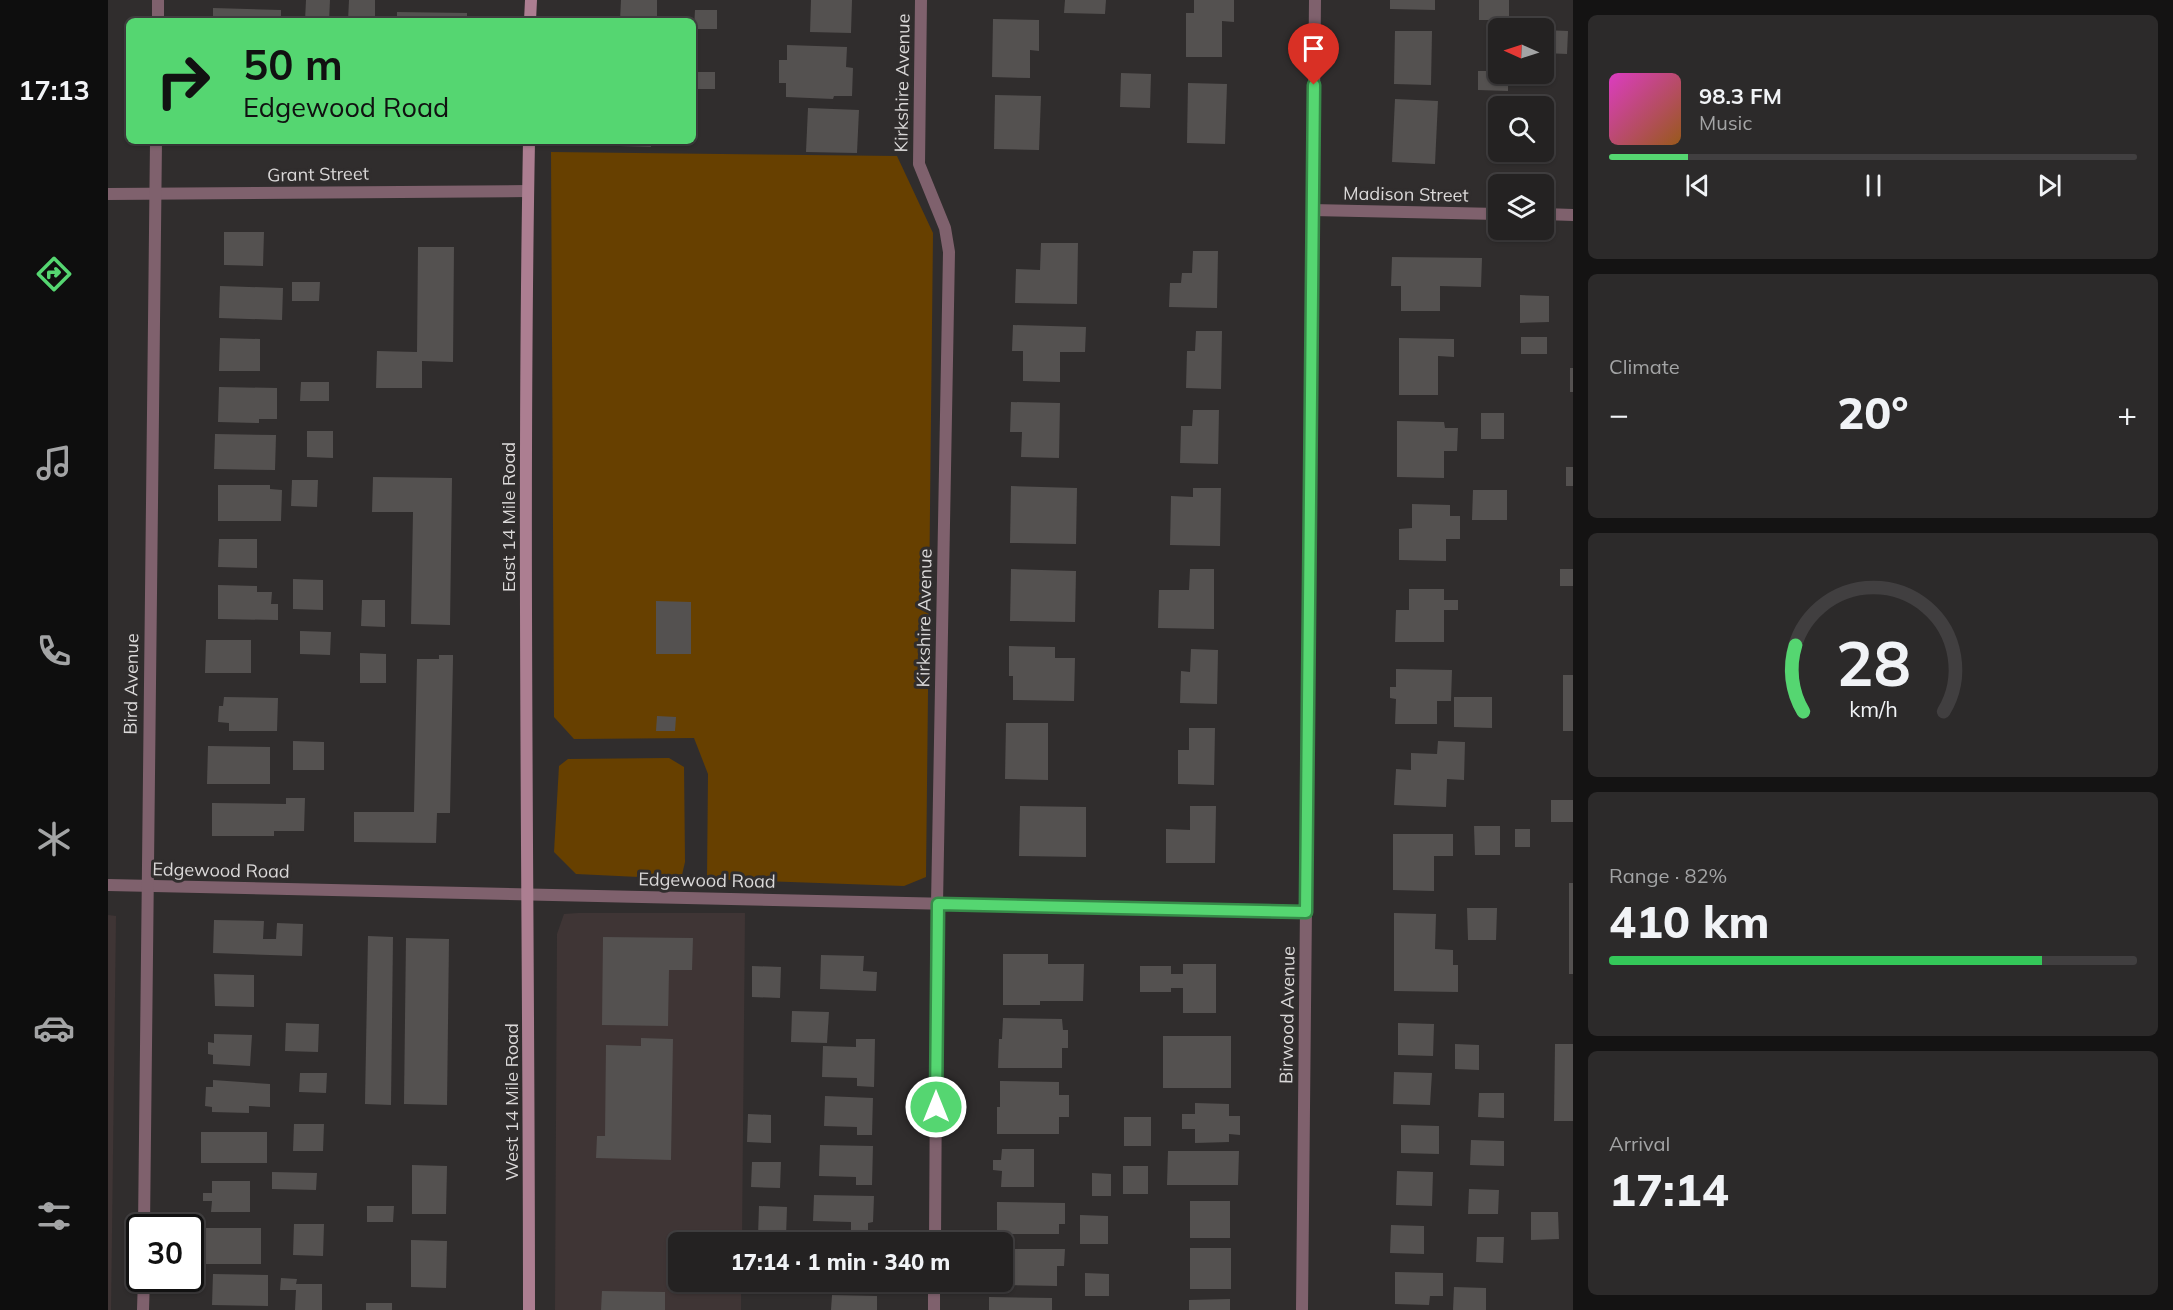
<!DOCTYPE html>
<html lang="en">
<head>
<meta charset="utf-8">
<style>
	:root { --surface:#242222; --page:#2c2a2a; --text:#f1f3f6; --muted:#a3a4a5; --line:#413f40; --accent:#55d671 }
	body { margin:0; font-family:Mulish,sans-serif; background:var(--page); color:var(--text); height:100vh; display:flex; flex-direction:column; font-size:22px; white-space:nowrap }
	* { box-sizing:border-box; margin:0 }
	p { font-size:20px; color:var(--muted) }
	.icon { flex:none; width:33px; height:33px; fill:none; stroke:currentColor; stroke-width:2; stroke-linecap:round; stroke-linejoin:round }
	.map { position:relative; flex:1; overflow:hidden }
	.side { display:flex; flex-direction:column; gap:15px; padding:15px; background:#141313; width:600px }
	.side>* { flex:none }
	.banner { position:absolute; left:18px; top:18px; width:570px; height:126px; border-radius:9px; box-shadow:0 2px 4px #0004,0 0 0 2px var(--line); background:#55d671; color:#111; overflow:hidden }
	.needle { width:39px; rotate:273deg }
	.tools { position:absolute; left:1380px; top:18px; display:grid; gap:12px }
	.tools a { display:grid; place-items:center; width:66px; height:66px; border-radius:9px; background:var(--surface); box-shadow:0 2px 4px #0004,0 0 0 2px var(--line); font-size:30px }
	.speed { position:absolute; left:18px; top:1214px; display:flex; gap:12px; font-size:30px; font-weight:700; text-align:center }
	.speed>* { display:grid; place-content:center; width:78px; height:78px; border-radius:50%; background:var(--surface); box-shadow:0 2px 4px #0004,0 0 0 2px var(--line); line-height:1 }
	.speed .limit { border:3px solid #111; border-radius:9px; background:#fff; color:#111 }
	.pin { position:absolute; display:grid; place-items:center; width:51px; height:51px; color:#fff; margin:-62px -26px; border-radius:50% 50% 50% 0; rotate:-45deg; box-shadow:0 0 6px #0007 }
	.pin .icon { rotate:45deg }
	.me { position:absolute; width:66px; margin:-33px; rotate:0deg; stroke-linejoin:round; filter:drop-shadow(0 0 4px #0008) }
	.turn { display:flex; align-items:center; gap:21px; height:126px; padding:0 18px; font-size:27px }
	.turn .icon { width:78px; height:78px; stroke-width:2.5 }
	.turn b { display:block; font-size:42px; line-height:51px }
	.big { font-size:45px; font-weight:800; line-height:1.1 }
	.side .card { flex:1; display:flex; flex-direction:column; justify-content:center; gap:9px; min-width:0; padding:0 21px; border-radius:9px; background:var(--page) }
	.side .dial { align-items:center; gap:0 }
	.dial svg { height:156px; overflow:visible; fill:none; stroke:var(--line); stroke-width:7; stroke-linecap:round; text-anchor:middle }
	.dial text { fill:var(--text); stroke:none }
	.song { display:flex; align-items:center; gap:18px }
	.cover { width:72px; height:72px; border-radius:9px; background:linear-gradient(135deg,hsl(310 70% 55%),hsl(30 70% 35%)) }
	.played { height:6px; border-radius:3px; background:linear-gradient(90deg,var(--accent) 15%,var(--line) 15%) }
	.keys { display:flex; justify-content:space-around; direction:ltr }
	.heat { display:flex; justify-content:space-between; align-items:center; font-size:33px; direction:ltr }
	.charge { height:9px; border-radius:4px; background:linear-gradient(90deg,#34c759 82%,var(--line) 0) }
	.trip { position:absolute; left:560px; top:1232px; width:345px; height:60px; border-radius:9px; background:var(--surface); box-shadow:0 2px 4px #0004,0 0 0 2px var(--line); font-weight:800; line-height:60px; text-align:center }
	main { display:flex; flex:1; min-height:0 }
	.dock { display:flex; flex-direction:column; width:108px; justify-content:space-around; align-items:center; background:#0e0e0e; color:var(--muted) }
	.dock .icon { width:42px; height:42px }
	.dock .active { color:var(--accent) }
	.dock b { font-size:27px; color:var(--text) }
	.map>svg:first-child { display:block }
	.built { fill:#3f3535 }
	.green { fill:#674000 }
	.building { fill:#545150 }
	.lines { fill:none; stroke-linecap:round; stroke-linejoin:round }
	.minor { stroke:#7f616d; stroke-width:12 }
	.secondary { stroke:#ac7e91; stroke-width:12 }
	.route-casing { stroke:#378b49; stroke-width:15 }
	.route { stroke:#55d671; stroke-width:10 }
	.labels { text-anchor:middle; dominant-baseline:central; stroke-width:6; stroke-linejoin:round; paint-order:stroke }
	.street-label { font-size:18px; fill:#dad8d8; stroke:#302d2d }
</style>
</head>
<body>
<main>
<nav class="dock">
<b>17:13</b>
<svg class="icon active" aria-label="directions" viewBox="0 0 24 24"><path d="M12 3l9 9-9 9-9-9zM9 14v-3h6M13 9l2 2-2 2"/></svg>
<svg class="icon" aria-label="music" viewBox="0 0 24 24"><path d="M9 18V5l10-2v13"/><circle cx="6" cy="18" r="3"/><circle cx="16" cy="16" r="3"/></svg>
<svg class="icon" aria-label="phone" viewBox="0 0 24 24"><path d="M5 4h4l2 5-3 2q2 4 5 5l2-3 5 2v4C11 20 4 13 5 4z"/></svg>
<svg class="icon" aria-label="climate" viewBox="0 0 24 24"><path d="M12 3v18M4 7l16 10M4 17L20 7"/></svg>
<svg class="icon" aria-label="car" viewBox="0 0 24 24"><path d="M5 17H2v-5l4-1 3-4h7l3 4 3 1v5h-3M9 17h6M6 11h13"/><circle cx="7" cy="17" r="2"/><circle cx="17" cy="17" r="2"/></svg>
<svg class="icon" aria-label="filters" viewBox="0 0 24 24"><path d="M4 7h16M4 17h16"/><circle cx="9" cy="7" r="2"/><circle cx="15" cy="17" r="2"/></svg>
</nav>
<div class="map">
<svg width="1465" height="1310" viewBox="0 0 1465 1310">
	<rect width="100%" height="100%" fill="#302d2d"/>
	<g class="built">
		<polygon points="470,913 637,913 634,1242 570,1242 570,1281 633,1281 633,1310 447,1310 449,934 456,914"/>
		<polygon points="0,915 8,916 3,1310 0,1310"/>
	</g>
	<g class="green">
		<polygon points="443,152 789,156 825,233 818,877 796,886 599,879 600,774 586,738 466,739 446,717"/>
		<polygon points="561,758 576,767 577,862 573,879 468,874 446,852 451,766 460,759"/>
	</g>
	<g class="building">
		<polygon points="198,0 222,0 221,21 197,21"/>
		<polygon points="241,0 267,0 267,21 240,21"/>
		<polygon points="513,0 549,0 549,21 512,21"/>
		<polygon points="703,0 744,0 743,33 702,32"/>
		<polygon points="957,0 998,0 997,14 956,13"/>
		<polygon points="1086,0 1126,0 1126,22 1114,21 1114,57 1078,57 1078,13 1086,13"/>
		<polygon points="1282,0 1327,0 1327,10 1282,9"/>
		<rect x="1371" y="0" width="30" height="20"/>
		<polygon points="105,8 173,10 173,21 105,21"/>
		<polygon points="587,10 609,10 609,29 586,29"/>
		<polygon points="289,12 359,13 359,21 289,21"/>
		<polygon points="885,19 931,20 931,51 922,50 922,78 884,77"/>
		<polygon points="1436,30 1460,31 1459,54 1436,53"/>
		<polygon points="1287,31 1324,31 1323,85 1286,84"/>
		<polygon points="679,45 739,47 738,67 745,68 744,96 726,96 725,99 678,97 678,83 671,83 671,60 679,60"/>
		<polygon points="1370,71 1390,71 1390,74 1400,74 1400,91 1370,90"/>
		<rect x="585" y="72" width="22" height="17"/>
		<polygon points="1013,73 1043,74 1042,108 1012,107"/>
		<polygon points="1080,83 1119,84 1117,144 1079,143"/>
		<polygon points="887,95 933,96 931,150 886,149"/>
		<polygon points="1287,99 1330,101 1327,164 1284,162"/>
		<polygon points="1415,102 1436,103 1436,106 1415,106"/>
		<polygon points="700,108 751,110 749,153 698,152"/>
		<rect x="107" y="141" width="51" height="3"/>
		<polygon points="511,141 543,141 543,147 511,146"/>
		<polygon points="116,232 156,232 155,266 116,265"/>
		<polygon points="933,243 970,243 969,304 907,303 908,269 932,270"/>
		<polygon points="310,247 346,247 345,362 314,361 314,388 268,388 269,351 309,352"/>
		<polygon points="1085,251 1110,251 1109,308 1061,307 1062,283 1073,283 1074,273 1084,273"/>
		<polygon points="1284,257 1374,258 1373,287 1332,286 1332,311 1293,311 1293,286 1283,286"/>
		<polygon points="184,282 212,282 211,301 184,301"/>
		<polygon points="112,286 175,288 174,320 111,318"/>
		<polygon points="1412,295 1441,296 1441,322 1412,323"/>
		<polygon points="905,325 978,327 977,352 952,352 952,382 915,381 915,351 904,351"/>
		<polygon points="1088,331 1114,331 1113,389 1078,388 1079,351 1087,351"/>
		<rect x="1413" y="337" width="26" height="17"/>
		<polygon points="112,338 152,339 152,371 111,371"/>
		<polygon points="1291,338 1346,339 1346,357 1330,356 1330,395 1291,395"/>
		<rect x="1462" y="368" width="3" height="24"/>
		<polygon points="193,382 221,382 221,401 192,401"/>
		<polygon points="111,387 169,388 169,419 151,419 151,423 110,422"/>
		<polygon points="903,402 952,403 951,458 913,457 914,432 902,432"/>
		<polygon points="1085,410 1111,410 1110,464 1072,463 1073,426 1084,426"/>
		<rect x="1373" y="413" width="23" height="26"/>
		<polygon points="1289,421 1336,422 1337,428 1350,428 1349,451 1336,451 1336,478 1289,477"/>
		<polygon points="199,431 225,431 225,458 199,457"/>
		<polygon points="107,434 168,435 167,470 106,469"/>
		<rect x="1458" y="467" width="7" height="19"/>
		<polygon points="265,477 344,478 342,625 303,624 305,512 264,512"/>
		<polygon points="184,480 210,480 209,507 183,506"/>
		<polygon points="110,485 162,485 162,489 174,490 173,521 110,521"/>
		<polygon points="903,486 969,488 968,544 902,543"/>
		<polygon points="1085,488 1113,488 1112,546 1062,545 1063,496 1085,497"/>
		<polygon points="1365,490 1399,490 1399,520 1364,520"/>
		<polygon points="1304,504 1342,505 1342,516 1352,516 1352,539 1338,539 1338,561 1291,560 1291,529 1304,528"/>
		<polygon points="111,539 149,539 149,568 110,567"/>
		<polygon points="903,569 968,571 967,622 902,621"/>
		<polygon points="1082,569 1106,569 1106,629 1050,628 1051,590 1081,590"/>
		<rect x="1452" y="569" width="13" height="17"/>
		<polygon points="185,579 215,580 215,610 185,609"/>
		<polygon points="110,585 149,586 149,592 164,592 163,604 170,604 170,620 110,619"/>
		<polygon points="1301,589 1336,589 1336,600 1350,600 1350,610 1336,610 1336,642 1287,642 1288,610 1301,610"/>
		<polygon points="254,600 277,600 277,627 253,626"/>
		<polygon points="548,601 583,602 583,654 548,654"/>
		<polygon points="192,631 223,632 222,655 192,654"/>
		<polygon points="98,640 143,640 143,673 97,673"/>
		<polygon points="901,646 947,647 947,658 967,658 966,701 905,700 905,676 901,676"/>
		<polygon points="1083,649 1110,650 1109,704 1072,703 1073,671 1082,672"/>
		<polygon points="252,653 278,654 278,683 252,683"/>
		<polygon points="331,655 345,655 345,660 342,813 329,813 328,843 246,842 246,812 306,812 309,659 331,659"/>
		<polygon points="1288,669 1344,670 1343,701 1329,701 1329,724 1287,724 1288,699 1282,698 1282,687 1288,687"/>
		<rect x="1455" y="675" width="10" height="56"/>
		<polygon points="116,697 170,698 169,731 121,731 121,723 110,722 111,706 115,706"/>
		<polygon points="1346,697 1384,697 1384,728 1346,727"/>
		<polygon points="549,716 568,717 567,731 548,731"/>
		<polygon points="898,723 940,723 940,780 897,779"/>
		<polygon points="1081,728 1107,728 1106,785 1070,784 1070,750 1081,750"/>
		<polygon points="185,741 216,742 216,770 185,770"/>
		<polygon points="1330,741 1357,742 1356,780 1339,779 1338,807 1286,805 1288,769 1303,770 1303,753 1329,754"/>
		<polygon points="100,746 162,747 162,784 99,784"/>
		<polygon points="178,798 197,798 196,831 166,831 166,836 104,836 104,803 178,804"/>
		<rect x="1443" y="800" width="22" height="22"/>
		<polygon points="912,806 978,807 978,857 911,856"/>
		<polygon points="1082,806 1108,806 1107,863 1058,863 1058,829 1082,830"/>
		<polygon points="1366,826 1392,826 1392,855 1367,855"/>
		<rect x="1407" y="829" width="15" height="18"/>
		<polygon points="1285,834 1345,834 1345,856 1326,856 1326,891 1285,890"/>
		<rect x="1461" y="883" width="4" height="91"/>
		<polygon points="1359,908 1389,908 1388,940 1360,940"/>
		<polygon points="1286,913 1328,914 1327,949 1345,950 1345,965 1350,965 1350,992 1286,991"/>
		<polygon points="106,920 156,921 155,939 168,939 169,923 195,924 194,956 105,953"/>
		<polygon points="260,936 285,937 283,1105 257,1104"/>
		<polygon points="495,937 585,938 584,970 561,970 560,1026 494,1025"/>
		<polygon points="298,938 341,939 339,1105 296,1104"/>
		<polygon points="895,954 940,954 940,964 976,964 975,1001 932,1001 932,1005 895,1005"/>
		<polygon points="713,955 756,956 755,971 769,972 768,991 712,989"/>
		<polygon points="1075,964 1108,964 1108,1013 1075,1013 1075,988 1063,988 1063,992 1032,992 1032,966 1063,966 1063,974 1075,974"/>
		<polygon points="644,966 673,967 672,998 644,997"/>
		<polygon points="106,974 146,975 146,1007 107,1006"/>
		<polygon points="684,1011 721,1012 719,1043 683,1042"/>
		<polygon points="895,1018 954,1019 955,1030 960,1030 960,1048 954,1048 954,1068 890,1068 891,1039 894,1039"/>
		<polygon points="178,1023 211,1024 210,1052 177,1051"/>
		<polygon points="1290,1023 1326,1024 1325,1056 1290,1055"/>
		<polygon points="106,1034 144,1035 142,1066 105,1064 105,1055 100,1054 100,1042 106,1043"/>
		<rect x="1055" y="1036" width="68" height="52"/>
		<polygon points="533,1038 565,1039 563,1160 488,1158 489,1136 497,1136 498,1045 533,1046"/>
		<polygon points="748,1039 767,1039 766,1087 749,1086 749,1078 714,1077 715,1046 748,1047"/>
		<polygon points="1347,1044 1371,1045 1371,1070 1347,1069"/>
		<polygon points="1447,1044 1465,1044 1465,1121 1446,1121"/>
		<polygon points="1286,1072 1324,1073 1322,1105 1285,1104"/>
		<polygon points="192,1073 219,1073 218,1093 191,1092"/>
		<polygon points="105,1080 162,1084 162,1107 141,1106 141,1113 104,1112 104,1107 97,1106 98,1087 105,1087"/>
		<polygon points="892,1081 951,1082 951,1095 961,1095 961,1117 951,1117 951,1134 889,1134 889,1107 892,1107"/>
		<polygon points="1371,1093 1396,1093 1396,1118 1370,1117"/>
		<polygon points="717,1096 765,1098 764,1135 749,1135 749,1127 716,1126"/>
		<polygon points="1087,1103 1121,1104 1121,1116 1132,1116 1132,1135 1121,1134 1121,1142 1087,1143 1087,1129 1074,1129 1074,1114 1087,1114"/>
		<polygon points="640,1114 663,1115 663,1143 639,1142"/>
		<rect x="1016" y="1117" width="27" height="29"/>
		<polygon points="186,1124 216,1124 215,1151 185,1151"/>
		<polygon points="1293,1125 1331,1126 1331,1154 1293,1153"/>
		<rect x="93" y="1132" width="66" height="31"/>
		<polygon points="1363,1140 1396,1141 1396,1166 1362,1165"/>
		<polygon points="712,1145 765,1146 764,1185 748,1185 748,1177 711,1176"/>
		<polygon points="894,1149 926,1149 926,1187 893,1187 894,1171 885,1170 885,1160 893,1160"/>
		<polygon points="1060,1151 1131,1151 1130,1185 1059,1185"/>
		<polygon points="644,1162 673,1162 672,1188 643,1187"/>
		<polygon points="304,1165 339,1166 338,1214 304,1214"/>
		<rect x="1015" y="1166" width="25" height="28"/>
		<polygon points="1289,1171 1325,1172 1324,1206 1288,1205"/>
		<polygon points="164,1172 209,1173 208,1190 164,1189"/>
		<polygon points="984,1173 1003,1174 1003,1196 984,1196"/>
		<polygon points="104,1181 142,1181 142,1212 103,1212 104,1201 95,1201 95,1193 104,1193"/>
		<polygon points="1361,1189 1391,1190 1390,1214 1360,1214"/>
		<polygon points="706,1195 766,1196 765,1222 760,1223 760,1231 743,1231 743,1222 705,1221"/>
		<rect x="1082" y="1201" width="40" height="37"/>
		<polygon points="889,1202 957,1203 957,1224 951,1224 951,1234 889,1234"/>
		<polygon points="259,1206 286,1206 285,1222 259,1222"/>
		<polygon points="651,1206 679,1207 678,1237 650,1236"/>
		<polygon points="1423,1212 1450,1212 1451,1239 1423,1240"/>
		<polygon points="972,1215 1000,1216 1000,1244 972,1244"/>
		<polygon points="186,1224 216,1224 215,1256 185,1255"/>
		<polygon points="1283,1225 1316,1226 1316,1254 1282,1253"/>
		<rect x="96" y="1228" width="57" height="36"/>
		<polygon points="1369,1237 1396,1237 1395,1263 1368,1262"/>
		<polygon points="303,1240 339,1241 338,1288 303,1287"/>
		<rect x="1082" y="1248" width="41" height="41"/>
		<polygon points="894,1249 957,1249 956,1266 949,1266 949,1286 891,1285 891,1281 894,1281"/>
		<polygon points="1287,1272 1335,1273 1335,1296 1322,1296 1321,1305 1287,1304"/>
		<polygon points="977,1273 1001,1274 1001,1296 977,1296"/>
		<polygon points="105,1274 160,1275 160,1306 104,1305"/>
		<polygon points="173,1278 189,1279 188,1284 214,1284 214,1310 187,1310 188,1290 172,1290"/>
		<polygon points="729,1281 767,1281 767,1285 729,1284"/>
		<polygon points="1346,1287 1378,1288 1378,1310 1345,1310"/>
		<polygon points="494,1291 557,1292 557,1310 493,1310"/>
		<polygon points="724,1295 769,1296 769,1310 723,1310"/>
		<polygon points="881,1297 944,1298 944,1310 881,1310"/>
		<polygon points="1122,1299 1122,1310 1081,1310 1081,1300"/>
		<rect x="258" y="1303" width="26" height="7"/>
	</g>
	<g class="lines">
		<g class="minor">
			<polyline points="813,0 811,164 837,228 841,252 829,904 827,1242"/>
			<polyline points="50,21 50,0"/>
			<polyline points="0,194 420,191"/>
			<polyline points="1204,210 1390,214"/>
			<polyline points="1436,214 1465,215"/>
			<polyline points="0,885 1198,912"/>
			<polyline points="36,1227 48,141"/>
			<polyline points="35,1310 36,1278"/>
			<polyline points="826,1310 826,1281"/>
			<polyline points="1194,1310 1207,0"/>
		</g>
		<g class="secondary">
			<polyline points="422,21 423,0"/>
			<path d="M421,141C414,531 421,920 421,1310"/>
		</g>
	</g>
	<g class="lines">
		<defs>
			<polyline id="route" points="828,1107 830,904 1198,912 1206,85"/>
		</defs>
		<use href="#route" class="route-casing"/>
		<use href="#route" class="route"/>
	</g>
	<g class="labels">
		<g class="street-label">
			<text transform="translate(794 83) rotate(-89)">Kirkshire Avenue</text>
			<text transform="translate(210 174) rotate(-1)">Grant Street</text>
			<text transform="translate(1298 194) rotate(1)">Madison Street</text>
			<text transform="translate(400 517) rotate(-90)">East 14 Mile Road</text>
			<text transform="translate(816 618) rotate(-89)">Kirkshire Avenue</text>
			<text transform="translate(23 684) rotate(-89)">Bird Avenue</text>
			<text transform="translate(113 870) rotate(1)">Edgewood Road</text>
			<text transform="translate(599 880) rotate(1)">Edgewood Road</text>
			<text transform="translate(1179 1015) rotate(-89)">Birwood Avenue</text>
			<text transform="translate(403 1102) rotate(-90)">West 14 Mile Road</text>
		</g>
	</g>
</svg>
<div class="tools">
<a><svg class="needle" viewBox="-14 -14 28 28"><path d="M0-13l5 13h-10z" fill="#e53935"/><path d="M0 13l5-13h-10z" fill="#a3a4a5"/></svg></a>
<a><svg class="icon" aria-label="search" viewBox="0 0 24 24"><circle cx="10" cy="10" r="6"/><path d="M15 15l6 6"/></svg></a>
<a><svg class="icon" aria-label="layers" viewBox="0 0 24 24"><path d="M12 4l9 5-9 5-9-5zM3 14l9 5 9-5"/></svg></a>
</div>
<div class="speed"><div class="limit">30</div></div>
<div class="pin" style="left:1206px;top:85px;background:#d93025"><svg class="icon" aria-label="arrive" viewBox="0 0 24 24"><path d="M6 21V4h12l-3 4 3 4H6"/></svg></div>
<svg class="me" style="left:828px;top:1107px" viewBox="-20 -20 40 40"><circle r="17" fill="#55d671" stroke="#fff" stroke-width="3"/><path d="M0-11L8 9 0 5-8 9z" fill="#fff"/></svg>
<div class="trip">17:14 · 1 min · 340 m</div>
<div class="banner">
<div class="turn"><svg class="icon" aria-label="right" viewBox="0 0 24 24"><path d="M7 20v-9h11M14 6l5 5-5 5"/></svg><div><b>50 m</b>Edgewood Road</div></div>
</div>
</div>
<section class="side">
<div class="card">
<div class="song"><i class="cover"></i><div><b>98.3 FM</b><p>Music</p></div></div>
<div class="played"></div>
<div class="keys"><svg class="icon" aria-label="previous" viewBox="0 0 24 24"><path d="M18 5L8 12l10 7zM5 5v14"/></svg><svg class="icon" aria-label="pause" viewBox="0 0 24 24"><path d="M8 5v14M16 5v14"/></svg><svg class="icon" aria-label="next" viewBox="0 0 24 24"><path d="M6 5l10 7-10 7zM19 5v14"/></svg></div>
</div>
<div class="card"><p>Climate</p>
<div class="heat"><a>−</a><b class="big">20°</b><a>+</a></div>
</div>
<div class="card dial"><svg viewBox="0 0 100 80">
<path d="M14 69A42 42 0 1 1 86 69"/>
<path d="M14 69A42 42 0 0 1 10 35" stroke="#55d671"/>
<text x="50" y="56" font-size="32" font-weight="700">28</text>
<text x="50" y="72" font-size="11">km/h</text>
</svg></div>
<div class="card"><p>Range · 82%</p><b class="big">410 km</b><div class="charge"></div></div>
<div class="card"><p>Arrival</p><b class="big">17:14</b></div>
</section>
</main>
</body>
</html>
